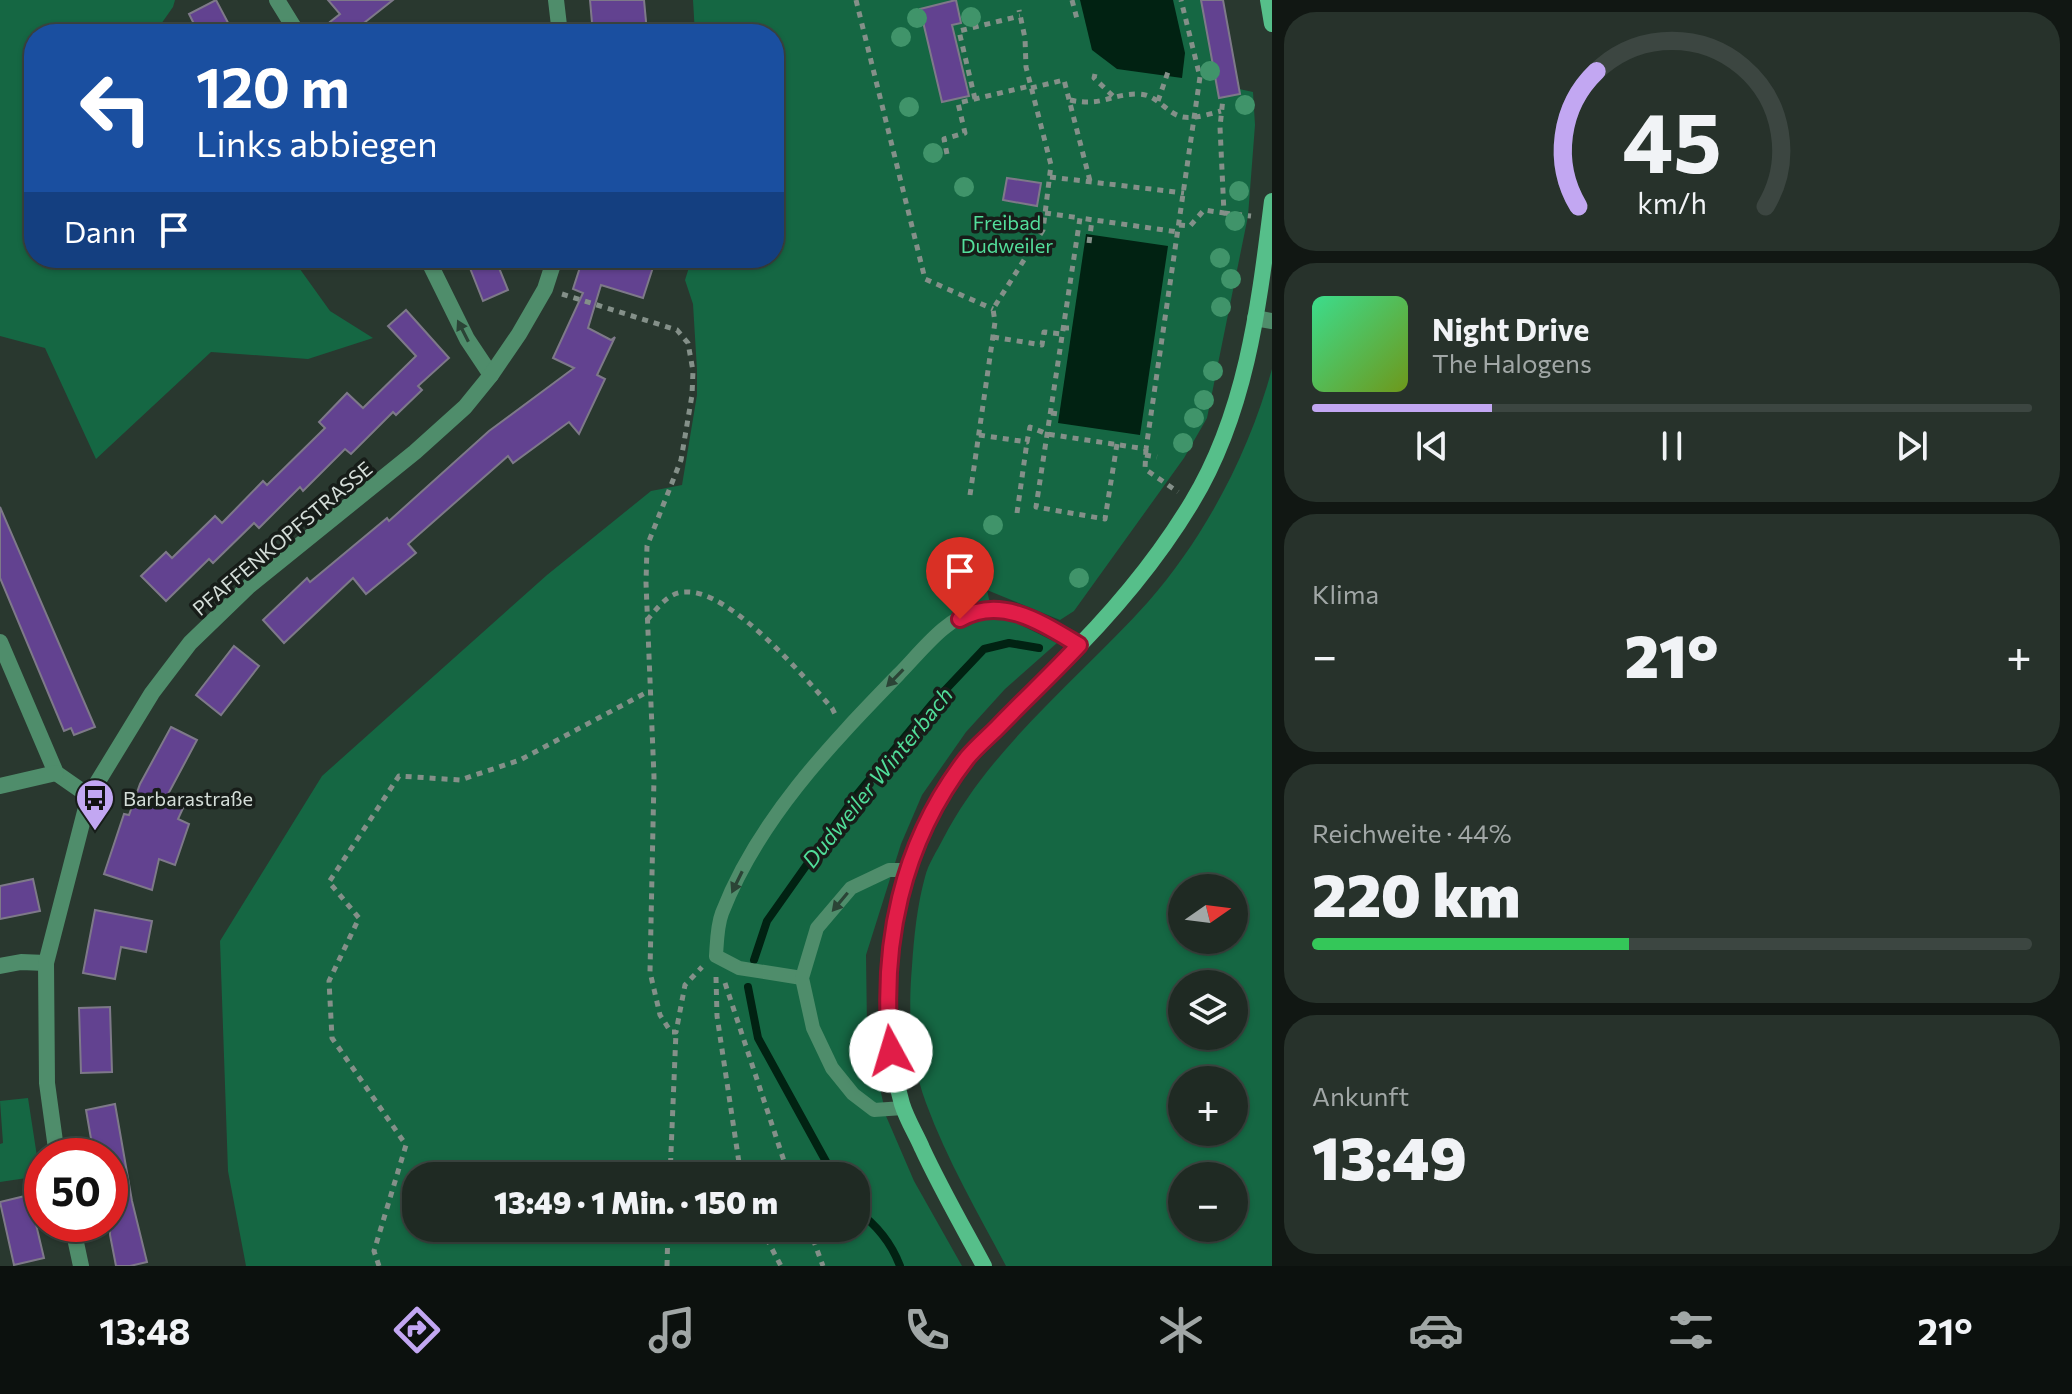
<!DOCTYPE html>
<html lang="de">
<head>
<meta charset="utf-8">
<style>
	:root { --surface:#1f2a23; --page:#27322b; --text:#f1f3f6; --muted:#a1a7a6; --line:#3c4641; --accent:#c2a7f2 }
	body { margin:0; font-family:Commissioner,sans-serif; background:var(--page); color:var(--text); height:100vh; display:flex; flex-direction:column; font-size:30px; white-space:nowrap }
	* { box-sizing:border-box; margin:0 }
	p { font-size:26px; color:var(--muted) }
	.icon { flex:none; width:44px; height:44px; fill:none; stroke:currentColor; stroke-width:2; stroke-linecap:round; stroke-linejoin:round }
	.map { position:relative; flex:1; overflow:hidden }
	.side { display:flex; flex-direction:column; gap:12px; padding:12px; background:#111713; width:800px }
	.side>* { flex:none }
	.hud { position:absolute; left:24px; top:24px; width:760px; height:244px; border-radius:32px; box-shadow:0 2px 6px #0004,0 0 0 2px var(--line); background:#1a4fa0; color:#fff; overflow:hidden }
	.needle { width:52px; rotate:76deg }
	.fabs { position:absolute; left:1168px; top:874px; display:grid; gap:16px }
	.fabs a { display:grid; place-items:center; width:80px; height:80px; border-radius:50%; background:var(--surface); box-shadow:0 2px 6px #0004,0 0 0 2px var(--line); font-size:40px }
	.speed { position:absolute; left:24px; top:1138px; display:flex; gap:16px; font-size:40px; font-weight:700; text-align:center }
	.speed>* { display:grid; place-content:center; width:104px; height:104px; border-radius:50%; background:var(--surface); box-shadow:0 2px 6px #0004,0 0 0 2px var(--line); line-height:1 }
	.speed .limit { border:12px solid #d22; background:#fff; color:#111 }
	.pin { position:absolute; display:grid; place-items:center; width:68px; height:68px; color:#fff; margin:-82px -34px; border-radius:50% 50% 50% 0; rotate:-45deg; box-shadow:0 0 8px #0007 }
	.pin .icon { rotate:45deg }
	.me { position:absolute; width:88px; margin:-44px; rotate:354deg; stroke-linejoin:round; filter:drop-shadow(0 0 6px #0008) }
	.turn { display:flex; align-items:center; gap:28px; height:168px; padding:0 40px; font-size:36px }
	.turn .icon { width:104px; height:104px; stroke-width:2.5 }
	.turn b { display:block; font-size:56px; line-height:68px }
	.then { display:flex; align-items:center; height:76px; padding:0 40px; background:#0003; gap:16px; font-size:30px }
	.big { font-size:60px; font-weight:800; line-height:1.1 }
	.side .card { flex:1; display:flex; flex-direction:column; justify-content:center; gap:12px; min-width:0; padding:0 28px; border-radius:32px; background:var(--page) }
	.side .dial { align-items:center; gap:0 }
	.dial svg { height:208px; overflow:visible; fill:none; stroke:var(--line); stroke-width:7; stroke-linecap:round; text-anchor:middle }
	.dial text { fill:var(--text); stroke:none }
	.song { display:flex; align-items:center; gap:24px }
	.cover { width:96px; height:96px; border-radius:12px; background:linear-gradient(135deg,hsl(150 70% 55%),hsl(80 70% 35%)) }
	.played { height:8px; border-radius:4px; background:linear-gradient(90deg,var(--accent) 25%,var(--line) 25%) }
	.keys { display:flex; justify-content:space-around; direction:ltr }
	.heat { display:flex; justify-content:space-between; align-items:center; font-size:44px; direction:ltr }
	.charge { height:12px; border-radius:6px; background:linear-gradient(90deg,#34c759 44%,var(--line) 0) }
	.trip { position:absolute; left:402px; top:1162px; width:468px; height:80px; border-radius:32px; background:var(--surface); box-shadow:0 2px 6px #0004,0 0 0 2px var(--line); font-weight:800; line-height:80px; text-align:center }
	.tabs { display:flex; height:128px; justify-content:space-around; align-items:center; background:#0c110e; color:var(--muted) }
	.tabs .icon { width:56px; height:56px }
	.tabs .selected { color:var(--accent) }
	.tabs b { font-size:36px; color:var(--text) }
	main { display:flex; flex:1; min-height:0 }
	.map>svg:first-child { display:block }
	.green { fill:#156743; fill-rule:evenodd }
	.water { fill:#012212 }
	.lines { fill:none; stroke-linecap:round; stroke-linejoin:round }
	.stream { stroke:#012212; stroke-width:8 }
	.building { fill:#624290; stroke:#7e7989; stroke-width:2 }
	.path { stroke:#849089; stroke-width:5; stroke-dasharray:6 6; stroke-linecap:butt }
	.service { stroke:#4f8d6b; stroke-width:14 }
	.minor { stroke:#4f8d6b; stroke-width:16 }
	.secondary { stroke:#56bf8a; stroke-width:16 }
	.tree { fill:#40946a }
	.oneway { fill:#2b4436 }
	.route-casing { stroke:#92132f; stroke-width:20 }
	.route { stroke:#e11d48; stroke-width:14 }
	.labels { text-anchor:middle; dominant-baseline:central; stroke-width:7; stroke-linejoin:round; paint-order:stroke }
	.park-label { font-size:20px; fill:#53df9b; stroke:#171d19 }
	.street-label { font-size:20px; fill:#d4ddd8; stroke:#171d19 }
	.poi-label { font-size:20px; fill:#d4ddd8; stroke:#171d19; text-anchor:start }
	.water-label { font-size:22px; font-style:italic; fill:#50dd99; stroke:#171d19 }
</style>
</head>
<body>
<main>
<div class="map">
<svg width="1272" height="1266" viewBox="0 0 1272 1266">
	<rect width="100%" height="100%" fill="#29382f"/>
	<g class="green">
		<polygon points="0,0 175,0 173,7 154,34 34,34 34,258 292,258 330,311 373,338 308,359 211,352 96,459 45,348 0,336"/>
		<path d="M693,0H1223L1239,89L1253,92L1255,125L1248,216L1207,418L1184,458L1074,611L1060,620L987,590L993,617L1017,623L1057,643L1005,689L966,732L922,795L901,844L866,955L867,1027L886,1116L914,1181L962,1266H246L228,1171L220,941L322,776L547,575L651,491L682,485L697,395V370L693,304L685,280L692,258H774V34H695ZM416,1176H856V1228H416Z"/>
		<path d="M1272,369V1266H1006C978,1213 947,1160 926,1103C910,1060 908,1012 912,966C914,937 917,906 925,877C928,864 937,851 943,839C991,746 1079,679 1148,602C1205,537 1249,453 1272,369ZM1182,888H1234V940H1182ZM1182,984H1234V1036H1182ZM1182,1080H1234V1132H1182ZM1182,1176H1234V1228H1182Z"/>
		<polygon points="28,1098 40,1176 0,1182 0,1144 3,1143 0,1101"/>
	</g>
	<g class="water">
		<polygon points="1080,0 1173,0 1185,53 1182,78 1117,69 1092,50"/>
		<polygon points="1086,234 1168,246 1140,435 1058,423"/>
	</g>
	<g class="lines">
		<g class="stream">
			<polyline points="754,960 767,921 854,798 932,704 984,649 1009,643 1039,648"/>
			<polyline points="748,987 758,1038 834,1176"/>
			<path d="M856,1210C877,1225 891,1242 900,1266"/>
		</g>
	</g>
	<g class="building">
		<polygon points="216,0 234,34 199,34 189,14"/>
		<polygon points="328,0 393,0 350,34 340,34 330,22 340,14"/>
		<polygon points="590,0 644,0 647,32 593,34"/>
		<polygon points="956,0 961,23 952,25 969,96 942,102 920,9"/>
		<polygon points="1201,0 1223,0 1240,94 1219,98"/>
		<polygon points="1007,178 1041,183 1037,206 1003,200"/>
		<polygon points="466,258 495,258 508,290 483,301"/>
		<polygon points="583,258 656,258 643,298 601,285 588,328 611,340 615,337 597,375 605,379 579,434 569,422 513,463 508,456 408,544 416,553 366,594 353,578 284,643 263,620 307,578 310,582 387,518 389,521 489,431 574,368 553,358 583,293 573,289"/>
		<polygon points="406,310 449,358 418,386 422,390 396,415 393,412 351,454 345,449 303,491 300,487 259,528 254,523 213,563 209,559 166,601 141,576 166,552 172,558 215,516 222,523 263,481 267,485 325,428 319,422 347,393 363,408 416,356 388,326"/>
		<polygon points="0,507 95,727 74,735 71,728 64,731 0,578"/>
		<polygon points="234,646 259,666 221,715 196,695"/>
		<polygon points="171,727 197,740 166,798 184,806 178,819 189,824 175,865 159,859 152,890 104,874 124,814 129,815 140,784"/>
		<polygon points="33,879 40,911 0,919 0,886"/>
		<polygon points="95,910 152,921 146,952 121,947 115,979 83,973"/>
		<polygon points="110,1007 112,1072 81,1073 79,1008"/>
		<polygon points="115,1104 132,1201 147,1262 130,1266 116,1266 110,1235 110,1156 94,1156 86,1110"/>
		<polygon points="29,1195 44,1258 14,1265 0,1202"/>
	</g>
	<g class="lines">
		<g class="path">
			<polyline points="856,0 925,279 993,309"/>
			<polyline points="1072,0 1077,19"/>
			<polyline points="1095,74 1094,78 1114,97"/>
			<polyline points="1031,88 1064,80 1090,181"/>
			<polyline points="975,99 959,31 1020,16"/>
			<path d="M1070,100C1102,107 1110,94 1138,94C1158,94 1166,114 1183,117C1195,119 1209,114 1221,111"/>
			<polyline points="1158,101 1169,69"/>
			<polyline points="947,154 944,139 965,133 958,103 1030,86"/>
			<polyline points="1050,177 1184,193"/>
			<polyline points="1045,213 1080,218"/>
			<polyline points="1224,213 1251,216"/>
			<polyline points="1179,225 1190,226 1204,210 1224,213 1220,127 1223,98"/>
			<polyline points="1089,243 1092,220"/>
			<polyline points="562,294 677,330 688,343 693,371 692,395 681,460 647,546 646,583 654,777 650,972 660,1015 671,1032 676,1032 685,985 702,967"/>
			<polyline points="1063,328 1072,328"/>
			<polyline points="993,337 1042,345 1044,332 1062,334"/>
			<polyline points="1051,413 1059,414"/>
			<polyline points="979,435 1027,442 1030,427 1047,434 1146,449 1200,77 1181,0"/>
			<polyline points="1117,444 1105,519 1036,507 1080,218 1178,232"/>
			<polyline points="1146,449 1145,469 1178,492"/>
			<polyline points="1145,455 1157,457"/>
			<polyline points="970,495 995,322 993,309 1043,230 1051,165 1026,67 1025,38 1019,10"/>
			<polyline points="1017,513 1027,442"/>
			<path d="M647,620C657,609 668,592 685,592C730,589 804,677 832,708L836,716"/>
			<polyline points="716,977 717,1016 741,1176"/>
			<polyline points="725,983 789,1176"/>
			<polyline points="670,1176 676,1032"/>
			<polyline points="761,1228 781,1266"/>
			<polyline points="809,1228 823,1266"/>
			<polyline points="379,1266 374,1251 406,1145 332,1038 329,981 359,918 329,882 399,776 460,780 520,760 649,691"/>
			<polyline points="667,1266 668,1228"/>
		</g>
		<g class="service">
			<path d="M802,978L739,968L716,956C717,942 717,926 722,913C758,820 830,745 898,675C921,652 945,618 978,610C1012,602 1051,629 1079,645"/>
			<polyline points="903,1108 874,1110 853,1094 832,1068 813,1028 802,978 817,928 851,888 889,870 907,870"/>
		</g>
		<g class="minor">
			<polyline points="277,0 298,34"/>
			<polyline points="556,0 560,34"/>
			<polyline points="427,258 467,339 491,375"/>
			<polyline points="1255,318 1272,321"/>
			<polyline points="0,642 56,773 89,796"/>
			<polyline points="0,786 56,773"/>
			<polyline points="0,966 21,962 46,963"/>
			<polyline points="57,1156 47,1083 46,963 89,796 152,693 190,643 249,586 415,452 465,407 491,375 519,334 545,289 555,258"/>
			<polyline points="72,1224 81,1266"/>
		</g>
		<g class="secondary">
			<polyline points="1268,0 1272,24"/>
			<path d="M984,1266C963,1227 941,1189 922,1148C916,1134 907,1120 902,1104C869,991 891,847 969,756C997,724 1030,696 1059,666C1109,617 1156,562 1192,502C1247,411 1259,304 1272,201"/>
		</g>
	</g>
	<g class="tree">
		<circle cx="971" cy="17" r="10"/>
		<circle cx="917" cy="18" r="10"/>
		<circle cx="901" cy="37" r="10"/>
		<circle cx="1210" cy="71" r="10"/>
		<circle cx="1245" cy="105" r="10"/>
		<circle cx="909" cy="107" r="10"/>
		<circle cx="933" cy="153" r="10"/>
		<circle cx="964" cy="187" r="10"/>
		<circle cx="1239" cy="191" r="10"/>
		<circle cx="1235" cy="221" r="10"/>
		<circle cx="1220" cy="258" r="10"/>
		<circle cx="1231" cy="279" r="10"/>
		<circle cx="1221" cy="307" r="10"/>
		<circle cx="1213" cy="371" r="10"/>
		<circle cx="1204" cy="400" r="10"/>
		<circle cx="1194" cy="418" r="10"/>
		<circle cx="1183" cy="443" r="10"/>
		<circle cx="993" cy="525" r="10"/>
		<circle cx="1079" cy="578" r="10"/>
	</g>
	<defs><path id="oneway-solid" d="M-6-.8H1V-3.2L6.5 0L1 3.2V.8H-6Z" transform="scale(2)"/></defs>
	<g class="oneway">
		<use href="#oneway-solid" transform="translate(463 331) rotate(-117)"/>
		<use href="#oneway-solid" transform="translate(895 678) rotate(134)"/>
		<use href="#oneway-solid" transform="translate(737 882) rotate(116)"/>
		<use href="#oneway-solid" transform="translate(840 902) rotate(130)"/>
	</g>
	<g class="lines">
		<defs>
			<path id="route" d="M891,1051C880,947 901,843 967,758C976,747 987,738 997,728C1024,700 1053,673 1079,645C1042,623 1001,595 960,619"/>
		</defs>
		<use href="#route" class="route-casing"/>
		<use href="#route" class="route"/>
	</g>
	<defs>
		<symbol id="bus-pin" viewBox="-11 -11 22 30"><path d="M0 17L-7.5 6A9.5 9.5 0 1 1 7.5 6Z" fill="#c2a7f2" stroke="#171d19"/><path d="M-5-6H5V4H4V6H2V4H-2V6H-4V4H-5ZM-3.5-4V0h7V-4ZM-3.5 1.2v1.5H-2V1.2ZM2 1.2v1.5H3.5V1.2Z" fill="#111"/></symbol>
	</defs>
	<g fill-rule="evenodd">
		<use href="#bus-pin" x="73" y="776" width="44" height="60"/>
	</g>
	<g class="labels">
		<g class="park-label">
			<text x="1007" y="222">Freibad<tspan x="1007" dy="23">Dudweiler</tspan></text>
		</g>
		<g class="street-label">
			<text transform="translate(282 538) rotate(-40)">PFAFFENKOPFSTRASSE</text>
		</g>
		<g class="poi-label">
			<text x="123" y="798">Barbarastraße</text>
		</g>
		<g class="water-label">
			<text transform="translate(877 777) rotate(-51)">Dudweiler Winterbach</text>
		</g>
	</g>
</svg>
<div class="fabs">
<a><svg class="needle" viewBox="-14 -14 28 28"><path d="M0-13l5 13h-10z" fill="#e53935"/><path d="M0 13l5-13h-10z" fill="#a1a7a6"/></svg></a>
<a><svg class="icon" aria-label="layers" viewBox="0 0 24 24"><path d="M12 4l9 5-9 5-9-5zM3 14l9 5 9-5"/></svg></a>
<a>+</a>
<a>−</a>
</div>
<div class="speed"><div class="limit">50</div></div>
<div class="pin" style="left:960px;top:619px;background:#d93025"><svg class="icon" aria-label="arrive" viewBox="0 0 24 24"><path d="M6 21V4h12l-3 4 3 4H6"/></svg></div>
<svg class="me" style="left:891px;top:1051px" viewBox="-20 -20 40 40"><circle r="19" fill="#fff"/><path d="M0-13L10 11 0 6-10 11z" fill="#e11d48"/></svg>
<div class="trip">13:49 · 1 Min. · 150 m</div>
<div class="hud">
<div class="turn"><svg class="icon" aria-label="left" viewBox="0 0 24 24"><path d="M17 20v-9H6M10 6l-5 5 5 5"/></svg><div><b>120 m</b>Links abbiegen</div></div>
<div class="then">Dann<svg class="icon" aria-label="arrive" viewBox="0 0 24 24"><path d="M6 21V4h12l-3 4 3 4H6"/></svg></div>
</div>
</div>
<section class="side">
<div class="card dial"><svg viewBox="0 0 100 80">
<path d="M14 69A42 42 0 1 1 86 69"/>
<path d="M14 69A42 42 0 0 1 21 17" stroke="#c2a7f2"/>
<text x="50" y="56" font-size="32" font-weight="700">45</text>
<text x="50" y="72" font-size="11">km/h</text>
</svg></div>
<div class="card">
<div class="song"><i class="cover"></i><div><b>Night Drive</b><p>The Halogens</p></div></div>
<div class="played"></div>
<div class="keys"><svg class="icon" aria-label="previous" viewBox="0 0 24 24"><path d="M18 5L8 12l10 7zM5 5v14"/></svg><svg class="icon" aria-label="pause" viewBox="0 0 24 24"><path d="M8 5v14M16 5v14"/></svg><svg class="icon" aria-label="next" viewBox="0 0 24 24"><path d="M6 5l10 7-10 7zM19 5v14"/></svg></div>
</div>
<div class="card"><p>Klima</p>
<div class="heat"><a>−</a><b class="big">21°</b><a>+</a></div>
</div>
<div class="card"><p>Reichweite · 44%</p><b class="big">220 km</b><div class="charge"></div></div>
<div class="card"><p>Ankunft</p><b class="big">13:49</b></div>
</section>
</main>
<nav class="tabs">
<b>13:48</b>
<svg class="icon selected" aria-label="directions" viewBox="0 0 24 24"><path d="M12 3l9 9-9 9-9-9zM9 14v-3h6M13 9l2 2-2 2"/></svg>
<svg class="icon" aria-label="music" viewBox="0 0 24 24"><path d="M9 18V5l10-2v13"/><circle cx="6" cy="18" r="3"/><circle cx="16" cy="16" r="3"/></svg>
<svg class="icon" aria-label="phone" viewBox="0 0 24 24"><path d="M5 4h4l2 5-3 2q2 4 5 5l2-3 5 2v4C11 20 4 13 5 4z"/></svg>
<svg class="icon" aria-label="climate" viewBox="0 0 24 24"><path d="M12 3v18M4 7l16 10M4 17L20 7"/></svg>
<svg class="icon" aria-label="car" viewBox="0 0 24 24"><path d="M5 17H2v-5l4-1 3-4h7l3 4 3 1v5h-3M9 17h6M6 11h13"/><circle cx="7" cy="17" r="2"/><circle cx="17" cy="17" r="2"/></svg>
<svg class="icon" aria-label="filters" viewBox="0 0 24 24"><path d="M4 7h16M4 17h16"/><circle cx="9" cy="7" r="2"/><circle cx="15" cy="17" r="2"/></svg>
<b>21°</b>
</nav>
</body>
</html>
